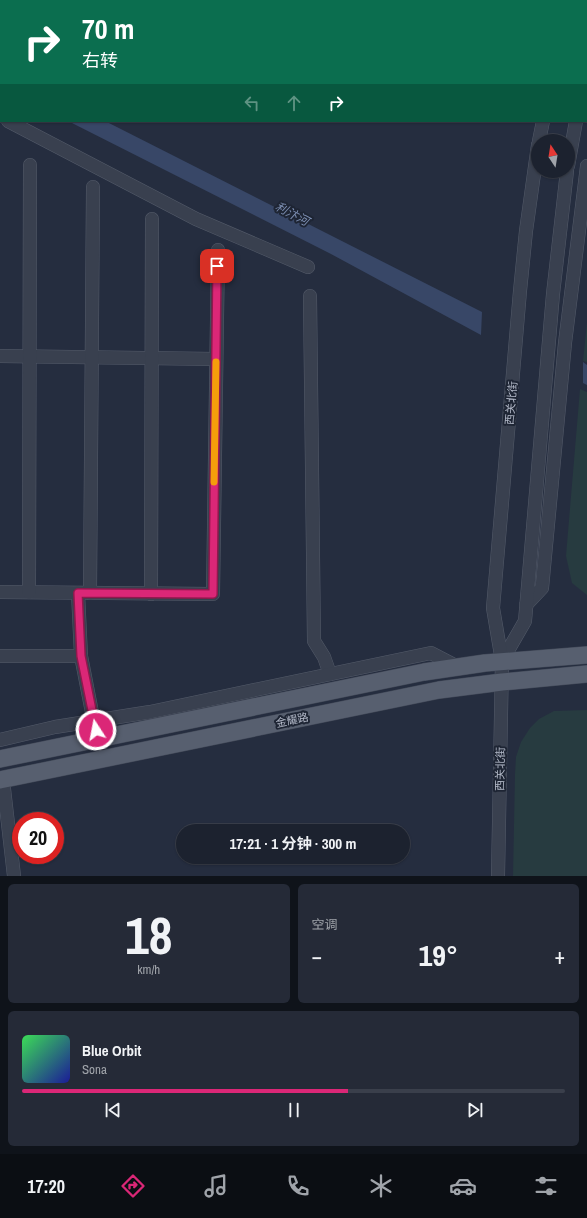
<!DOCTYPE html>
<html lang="zh">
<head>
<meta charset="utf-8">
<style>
	:root { --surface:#1c222f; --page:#252a37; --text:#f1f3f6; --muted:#a0a4aa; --line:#3a3f4b; --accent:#db2777 }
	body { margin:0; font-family:"Archivo Narrow","Noto Sans SC",sans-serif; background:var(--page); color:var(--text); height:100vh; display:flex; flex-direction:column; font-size:15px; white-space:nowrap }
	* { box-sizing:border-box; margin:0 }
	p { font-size:13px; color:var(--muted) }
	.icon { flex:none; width:22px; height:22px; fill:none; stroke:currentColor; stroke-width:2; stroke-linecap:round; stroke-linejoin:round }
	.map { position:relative; height:876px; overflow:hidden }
	.side { display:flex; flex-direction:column; gap:8px; padding:8px; background:#0f131a; flex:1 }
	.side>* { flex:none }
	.banner { position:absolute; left:0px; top:0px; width:587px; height:122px; box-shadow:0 1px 3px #0004,0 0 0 1px var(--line); background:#0b6e4f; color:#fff; overflow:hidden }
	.needle { width:26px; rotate:348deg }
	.fabs { position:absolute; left:531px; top:134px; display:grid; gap:8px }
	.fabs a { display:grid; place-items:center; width:44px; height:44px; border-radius:50%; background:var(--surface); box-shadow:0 1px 3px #0004,0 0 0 1px var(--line); font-size:20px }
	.speed { position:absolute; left:12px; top:812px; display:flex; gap:8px; font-size:20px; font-weight:700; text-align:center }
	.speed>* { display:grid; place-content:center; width:52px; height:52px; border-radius:50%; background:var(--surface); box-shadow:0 1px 3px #0004,0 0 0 1px var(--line); line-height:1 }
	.speed .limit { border:6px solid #d22; background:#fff; color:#111 }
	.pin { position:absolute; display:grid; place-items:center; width:34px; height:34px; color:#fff; margin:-17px; border-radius:8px; box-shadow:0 2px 6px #0006 }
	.me { position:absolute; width:44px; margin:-22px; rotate:349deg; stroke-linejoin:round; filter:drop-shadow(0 0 3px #0008) }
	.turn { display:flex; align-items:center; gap:14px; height:84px; padding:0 16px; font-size:18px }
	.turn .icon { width:52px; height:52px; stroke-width:2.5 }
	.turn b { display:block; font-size:28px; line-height:34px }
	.lanes { display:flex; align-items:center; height:38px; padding:0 16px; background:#0003; justify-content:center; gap:20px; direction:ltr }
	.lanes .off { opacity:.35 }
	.big { font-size:30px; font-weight:700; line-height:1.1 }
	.side .widget { flex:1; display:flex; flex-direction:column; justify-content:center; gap:6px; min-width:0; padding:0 14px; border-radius:6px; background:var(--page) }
	.side .dial { align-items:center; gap:0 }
	.dial b { font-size:52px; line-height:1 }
	.song { display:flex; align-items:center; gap:12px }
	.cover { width:48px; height:48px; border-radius:6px; background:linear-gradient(135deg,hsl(130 70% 55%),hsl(240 70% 35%)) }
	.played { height:4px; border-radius:2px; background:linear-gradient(90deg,var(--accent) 60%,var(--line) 60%) }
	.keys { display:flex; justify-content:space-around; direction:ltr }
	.heat { display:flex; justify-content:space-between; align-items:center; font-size:22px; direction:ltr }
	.side .tiles { flex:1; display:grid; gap:8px; grid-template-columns:1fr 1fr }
	.widget:last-child { grid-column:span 2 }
	.trip { position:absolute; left:176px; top:824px; width:234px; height:40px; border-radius:20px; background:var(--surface); box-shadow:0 1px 3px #0004,0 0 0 1px var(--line); font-weight:700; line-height:40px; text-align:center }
	.menu { display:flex; height:64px; justify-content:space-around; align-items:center; background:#0b0e13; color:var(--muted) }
	.menu .icon { width:28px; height:28px }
	.menu .current { color:var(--accent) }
	.menu b { font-size:18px; color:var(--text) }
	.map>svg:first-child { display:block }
	.green { fill:#273b40 }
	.water { fill:#384767 }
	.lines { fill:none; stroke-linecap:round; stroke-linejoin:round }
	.minor-casing { stroke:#545b6a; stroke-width:14 }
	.major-casing { stroke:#424958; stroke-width:18 }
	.minor { stroke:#39404f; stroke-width:13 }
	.major { stroke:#575f6f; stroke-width:17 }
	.route-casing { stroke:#8e194d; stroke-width:10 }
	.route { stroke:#db2777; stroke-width:7 }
	.slow { stroke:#f59e0b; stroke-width:7 }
	.labels { text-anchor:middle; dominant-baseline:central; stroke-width:4; stroke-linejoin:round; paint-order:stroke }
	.street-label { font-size:11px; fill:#b5bbca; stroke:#1e2534 }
	.water-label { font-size:12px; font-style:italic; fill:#7c8eb2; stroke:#1e2534 }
</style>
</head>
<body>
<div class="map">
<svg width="587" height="876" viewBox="0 0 587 876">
	<rect width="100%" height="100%" fill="#252d3f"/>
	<g class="green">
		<polygon points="587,322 587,362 583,361"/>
		<polygon points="580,389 587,392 587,595 572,583 566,556"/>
		<polygon points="587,710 587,876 513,876 515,774 516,757 521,742 530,728 539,719 554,711"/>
	</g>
	<g class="water">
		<polygon points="68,121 105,121 482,312 481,335 331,254"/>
		<polygon points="583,362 587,365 587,385 583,383"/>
	</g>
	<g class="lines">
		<defs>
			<g id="minor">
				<polyline points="570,1 570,0"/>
				<polyline points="0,4 1,4"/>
				<polyline points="0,18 1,19"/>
				<polyline points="586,69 587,65"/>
				<polyline points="8,121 196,219 308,267"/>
				<polyline points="539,141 543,121"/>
				<polyline points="568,166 576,121"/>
				<polyline points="310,296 314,641 324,657 330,674"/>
				<polyline points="0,356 216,359"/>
				<polyline points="0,592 213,594 218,250"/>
				<polyline points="29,592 30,165"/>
				<polyline points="78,593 81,656"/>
				<polyline points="90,593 93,187"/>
				<polyline points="151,594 152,219"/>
				<polyline points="526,605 542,588 565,343 587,166"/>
				<polyline points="0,656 81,656 95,728"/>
				<polyline points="502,661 525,621 553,294 567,171"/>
				<polyline points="0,740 55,727 150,712 431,653 458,667"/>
				<polyline points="3,780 14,876"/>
				<polyline points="498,876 502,661 493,608 520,291 526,231 538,145"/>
			</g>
			<g id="major">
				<polyline points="0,759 424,672 485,663 587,655"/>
				<polyline points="0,780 439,690 502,682 587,674"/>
			</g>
		</defs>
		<use href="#minor" class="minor-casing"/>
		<use href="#major" class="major-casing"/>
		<use href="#minor" class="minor"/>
		<use href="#major" class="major"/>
	</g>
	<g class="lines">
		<defs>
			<polyline id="route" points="96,730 81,656 78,593 213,594 217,266"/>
		</defs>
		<use href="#route" class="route-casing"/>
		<use href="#route" class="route"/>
		<polyline class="slow" points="214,482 216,362"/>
	</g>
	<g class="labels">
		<g class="street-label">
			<text transform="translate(511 403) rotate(-85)">西关北街</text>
			<text transform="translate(292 720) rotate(-12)">金耀路</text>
			<text transform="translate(500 769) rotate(-89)">西关北街</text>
		</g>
		<g class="water-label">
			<text transform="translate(292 214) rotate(28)">利汴河</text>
		</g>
	</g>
</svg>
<div class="fabs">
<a><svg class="needle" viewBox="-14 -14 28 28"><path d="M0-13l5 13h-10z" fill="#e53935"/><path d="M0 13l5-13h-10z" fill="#a0a4aa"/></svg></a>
</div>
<div class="speed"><div class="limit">20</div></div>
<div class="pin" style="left:217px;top:266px;background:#d93025"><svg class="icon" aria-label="arrive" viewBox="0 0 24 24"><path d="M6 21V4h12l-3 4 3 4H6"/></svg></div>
<svg class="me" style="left:96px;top:730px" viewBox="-20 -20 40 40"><circle r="17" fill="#db2777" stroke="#fff" stroke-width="3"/><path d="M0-11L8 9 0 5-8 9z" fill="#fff"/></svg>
<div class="trip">17:21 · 1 分钟 · 300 m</div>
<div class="banner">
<div class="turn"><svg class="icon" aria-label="right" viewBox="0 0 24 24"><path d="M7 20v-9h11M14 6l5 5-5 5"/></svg><div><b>70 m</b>右转</div></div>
<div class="lanes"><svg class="icon off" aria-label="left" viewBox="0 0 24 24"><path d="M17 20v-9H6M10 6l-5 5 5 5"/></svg><svg class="icon off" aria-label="ahead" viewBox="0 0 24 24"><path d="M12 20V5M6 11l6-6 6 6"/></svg><svg class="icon" aria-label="right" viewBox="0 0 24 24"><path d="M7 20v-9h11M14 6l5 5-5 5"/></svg></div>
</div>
</div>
<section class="side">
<div class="tiles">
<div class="widget dial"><b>18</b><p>km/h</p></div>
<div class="widget"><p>空调</p>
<div class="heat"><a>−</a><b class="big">19°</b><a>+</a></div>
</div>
<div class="widget">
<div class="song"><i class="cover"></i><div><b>Blue Orbit</b><p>Sona</p></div></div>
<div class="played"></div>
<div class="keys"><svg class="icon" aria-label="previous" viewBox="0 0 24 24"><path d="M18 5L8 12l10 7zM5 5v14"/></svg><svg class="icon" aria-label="pause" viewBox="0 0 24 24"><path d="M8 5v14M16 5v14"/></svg><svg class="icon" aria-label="next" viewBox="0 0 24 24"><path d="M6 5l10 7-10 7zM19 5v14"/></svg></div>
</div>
</div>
</section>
<nav class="menu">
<b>17:20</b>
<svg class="icon current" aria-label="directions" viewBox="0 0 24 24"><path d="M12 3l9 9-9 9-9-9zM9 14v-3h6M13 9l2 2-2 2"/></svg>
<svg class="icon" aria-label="music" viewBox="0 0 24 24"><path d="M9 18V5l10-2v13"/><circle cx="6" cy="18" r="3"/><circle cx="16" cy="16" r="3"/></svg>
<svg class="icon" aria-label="phone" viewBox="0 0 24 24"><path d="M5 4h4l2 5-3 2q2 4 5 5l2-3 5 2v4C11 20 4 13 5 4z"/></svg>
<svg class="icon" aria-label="climate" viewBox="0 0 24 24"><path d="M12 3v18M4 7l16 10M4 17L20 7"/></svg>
<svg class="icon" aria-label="car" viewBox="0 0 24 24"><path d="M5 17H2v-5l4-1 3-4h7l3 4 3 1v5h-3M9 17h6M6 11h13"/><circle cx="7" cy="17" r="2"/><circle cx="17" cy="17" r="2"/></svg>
<svg class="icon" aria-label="filters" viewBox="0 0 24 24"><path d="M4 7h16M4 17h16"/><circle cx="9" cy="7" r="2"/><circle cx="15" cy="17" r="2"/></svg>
</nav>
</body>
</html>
